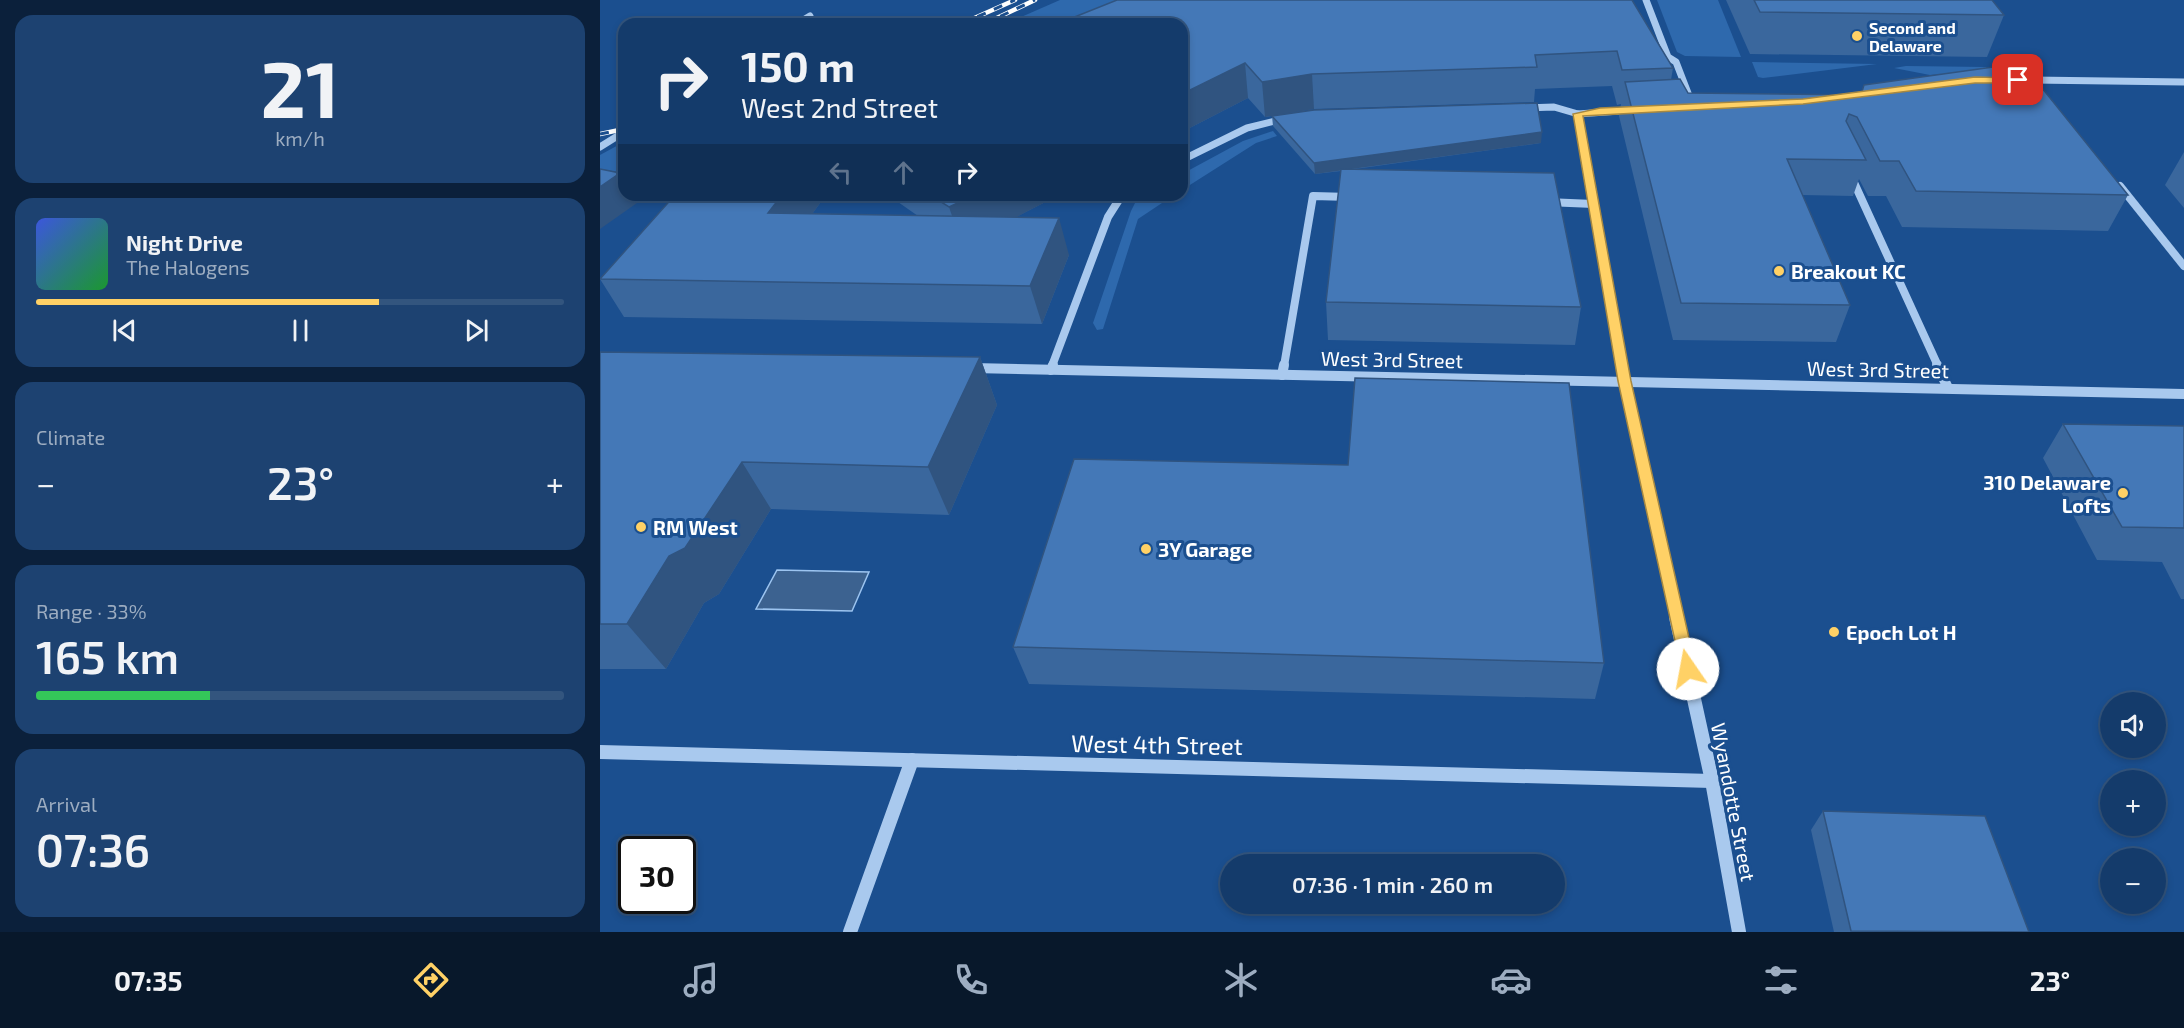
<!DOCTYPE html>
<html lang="en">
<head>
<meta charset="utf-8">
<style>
	:root { --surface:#143b6b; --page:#1d4271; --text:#f1f3f6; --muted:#9dadc1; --line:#33557e; --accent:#ffd166 }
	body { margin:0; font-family:"Exo 2",sans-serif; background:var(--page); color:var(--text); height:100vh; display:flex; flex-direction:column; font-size:22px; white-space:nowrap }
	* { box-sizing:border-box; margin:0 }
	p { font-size:20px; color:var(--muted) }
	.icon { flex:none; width:33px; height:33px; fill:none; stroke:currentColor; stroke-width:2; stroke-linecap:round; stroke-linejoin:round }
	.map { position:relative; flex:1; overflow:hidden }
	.panel { display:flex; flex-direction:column; gap:15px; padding:15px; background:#0b203b; width:600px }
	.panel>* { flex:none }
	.top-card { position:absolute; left:18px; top:18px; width:570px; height:183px; border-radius:18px; box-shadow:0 3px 9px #0003,0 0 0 2px var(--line); background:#143b6b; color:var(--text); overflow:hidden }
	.fabs { position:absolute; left:1500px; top:692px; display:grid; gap:12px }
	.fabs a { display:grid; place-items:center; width:66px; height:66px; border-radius:50%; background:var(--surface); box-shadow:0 3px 9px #0003,0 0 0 2px var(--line); font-size:30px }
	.speed { position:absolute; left:18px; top:836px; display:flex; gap:12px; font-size:30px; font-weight:700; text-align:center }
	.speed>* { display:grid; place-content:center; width:78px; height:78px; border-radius:50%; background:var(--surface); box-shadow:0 3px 9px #0003,0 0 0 2px var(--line); line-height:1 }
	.speed .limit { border:3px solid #111; border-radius:9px; background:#fff; color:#111 }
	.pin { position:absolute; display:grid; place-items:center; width:51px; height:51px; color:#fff; margin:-26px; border-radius:12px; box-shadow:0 3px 9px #0006 }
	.me { position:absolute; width:66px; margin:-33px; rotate:348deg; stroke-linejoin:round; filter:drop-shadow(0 0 4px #0008) }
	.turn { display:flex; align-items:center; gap:21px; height:126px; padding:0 24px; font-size:27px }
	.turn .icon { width:78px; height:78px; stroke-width:2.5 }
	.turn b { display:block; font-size:42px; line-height:51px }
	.lanes { display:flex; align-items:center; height:57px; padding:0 24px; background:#0003; justify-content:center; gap:30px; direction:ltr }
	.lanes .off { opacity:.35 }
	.big { font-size:45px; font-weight:600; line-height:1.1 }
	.panel .tile { flex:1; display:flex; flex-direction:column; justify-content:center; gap:9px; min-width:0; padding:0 21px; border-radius:18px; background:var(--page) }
	.panel .dial { align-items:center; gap:0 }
	.dial b { font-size:78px; line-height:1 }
	.song { display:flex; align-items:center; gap:18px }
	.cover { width:72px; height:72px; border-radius:9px; background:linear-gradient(135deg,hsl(230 70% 55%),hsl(130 70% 35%)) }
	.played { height:6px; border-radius:3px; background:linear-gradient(90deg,var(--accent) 65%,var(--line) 65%) }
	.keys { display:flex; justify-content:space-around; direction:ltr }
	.heat { display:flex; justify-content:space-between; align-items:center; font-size:33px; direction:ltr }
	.charge { height:9px; border-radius:4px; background:linear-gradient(90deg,#34c759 33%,var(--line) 0) }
	.trip { position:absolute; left:620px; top:854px; width:345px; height:60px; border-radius:30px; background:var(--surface); box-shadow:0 3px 9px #0003,0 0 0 2px var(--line); font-weight:600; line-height:60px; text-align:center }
	.dock { display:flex; height:96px; justify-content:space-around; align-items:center; background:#08182b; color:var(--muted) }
	.dock .icon { width:42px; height:42px }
	.dock .on { color:var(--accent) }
	.dock b { font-size:27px; color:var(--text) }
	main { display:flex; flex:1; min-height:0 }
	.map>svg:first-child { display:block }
	.green { fill:#2e69ad }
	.water { fill:#3c6290; stroke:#9cc4f0; stroke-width:1.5 }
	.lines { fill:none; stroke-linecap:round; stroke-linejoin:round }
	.minor-far3 { stroke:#a9c9ee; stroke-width:7 }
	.minor-far2 { stroke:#a9c9ee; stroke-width:8 }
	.minor-far1 { stroke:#a9c9ee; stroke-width:10 }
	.minor { stroke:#a9c9ee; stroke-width:14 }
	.rail-casing { stroke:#fff; stroke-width:4.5 }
	.rail { stroke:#1b4f8f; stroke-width:3; stroke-dasharray:9; stroke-linecap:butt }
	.wall { fill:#3a679d }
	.shaded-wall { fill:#305480 }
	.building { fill:#4478b7; stroke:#305480; stroke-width:1.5 }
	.route { fill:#ffd166; stroke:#a68842; stroke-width:1.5 }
	.poi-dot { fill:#ffd166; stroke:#1b4f8f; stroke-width:2 }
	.labels { text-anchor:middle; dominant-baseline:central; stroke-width:6; stroke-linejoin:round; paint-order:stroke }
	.far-poi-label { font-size:16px; font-weight:bold; fill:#fff; stroke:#1b4f8f; text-anchor:start }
	.poi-label { font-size:20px; font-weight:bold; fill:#fff; stroke:#1b4f8f; text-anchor:start }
	.street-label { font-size:20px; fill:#fff; stroke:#1b4f8f }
	.near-street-label { font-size:24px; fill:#fff; stroke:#1b4f8f }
</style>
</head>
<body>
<main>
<section class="panel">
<div class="tile dial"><b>21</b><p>km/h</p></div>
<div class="tile">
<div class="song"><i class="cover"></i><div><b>Night Drive</b><p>The Halogens</p></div></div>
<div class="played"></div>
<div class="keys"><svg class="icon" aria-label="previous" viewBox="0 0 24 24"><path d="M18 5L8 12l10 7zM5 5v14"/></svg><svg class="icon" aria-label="pause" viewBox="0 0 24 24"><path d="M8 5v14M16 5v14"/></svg><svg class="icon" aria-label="next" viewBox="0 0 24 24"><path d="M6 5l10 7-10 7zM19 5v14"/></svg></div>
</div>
<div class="tile"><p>Climate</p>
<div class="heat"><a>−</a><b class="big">23°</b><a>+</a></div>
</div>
<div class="tile"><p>Range · 33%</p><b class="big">165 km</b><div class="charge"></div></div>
<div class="tile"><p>Arrival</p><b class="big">07:36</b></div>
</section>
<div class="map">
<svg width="1584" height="932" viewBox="0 0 1584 932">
	<rect width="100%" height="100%" fill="#1b4f8f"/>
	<g class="green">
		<polygon points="460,0 563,0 498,24 405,24"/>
		<polygon points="1057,0 1118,0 1141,57 1085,56 1077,52"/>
		<polygon points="1152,62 1277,64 1163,78 1158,77"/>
		<polygon points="1306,66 1386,67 1389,71 1330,75 1294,68"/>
		<polygon points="673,131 677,136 656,143 582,190 582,174 643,141"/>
		<polygon points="24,142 24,173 0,169 0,155"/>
		<polygon points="544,195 574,195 538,219 503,329 497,330 493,323 531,211 537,199"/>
	</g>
	<polygon class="water" points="177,570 269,572 252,611 156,609"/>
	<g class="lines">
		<g class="minor-far3">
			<polyline points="1046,0 1068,57 1076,62 1093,106"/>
			<polyline points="197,24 210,16"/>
			<polyline points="1422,80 1584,82"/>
			<polyline points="924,108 954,107 978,114 1033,110"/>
			<polyline points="978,114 987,164"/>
			<polyline points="0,147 24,132"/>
			<polyline points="582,160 647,128 687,118"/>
		</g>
		<g class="minor-far2">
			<polyline points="986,162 1022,366"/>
			<polyline points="1251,176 1338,366"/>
			<polyline points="1520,186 1584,266"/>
			<polyline points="946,202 994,204"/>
			<polyline points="452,366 508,217 522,195"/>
			<polyline points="684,366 713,196 750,197"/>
		</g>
		<g class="minor-far1">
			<polyline points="1022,365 1077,619"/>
			<polyline points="1337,365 1348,388"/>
			<polyline points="372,368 1584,394"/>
			<polyline points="451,370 453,365"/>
			<polyline points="682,375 684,365"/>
		</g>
		<g class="minor">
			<polyline points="1076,617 1112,781 1139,932"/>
			<polyline points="0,752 1112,781"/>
			<polyline points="250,932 312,760"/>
		</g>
		<defs>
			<g id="rail">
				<polyline points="361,24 415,0"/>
				<polyline points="384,24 435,0"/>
				<polyline points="0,134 24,129"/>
			</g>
		</defs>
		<use href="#rail" class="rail-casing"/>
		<use href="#rail" class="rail"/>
	</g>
	<g class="wall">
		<polygon points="1032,0 1073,68 1071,80 1088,93 1261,95 1264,85 1528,195 1508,231 1302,227 1286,196 1268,196 1259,179 1253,196 1202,195 1250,305 1236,342 1073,340 1019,116 1021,104 1017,105 1012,86 935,89 934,102 714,109 682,114 941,143 748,170 981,307 975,345 728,340 726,302 741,171 715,174 673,126 672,116 665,117 648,98 582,132 582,24"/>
		<polygon points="1126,0 1392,0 1404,15 1387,57 1150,54"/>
		<polygon points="1584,152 1584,208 1565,185"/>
		<polygon points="75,195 226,195 212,214 318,216 288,195 459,195 416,217 469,255 442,324 24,317 0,279"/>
		<polygon points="0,352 380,357 397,405 349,515 171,509 119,594 104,603 66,669 0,669"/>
		<polygon points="1463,424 1584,426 1584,599 1581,599 1562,562 1497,560 1443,458"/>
		<polygon points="748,465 1004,663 995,699 429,684 413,647"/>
		<polygon points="1223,811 1429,932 1234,932 1211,830"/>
	</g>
	<g class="shaded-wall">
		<polygon points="645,63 648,98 582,132 582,94"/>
		<polygon points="712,74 714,109 665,117 662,82"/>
		<polygon points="942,132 941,143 715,174 714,163"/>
		<polygon points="20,173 24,180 24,195 33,195 37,203 0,229 0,187"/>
		<polygon points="182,195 226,195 185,251 168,213"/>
		<polygon points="375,195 459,195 362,245 349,207"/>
		<polygon points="459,218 469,255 442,324 430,286"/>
		<polygon points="380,357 397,405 349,515 328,467"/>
		<polygon points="142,462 171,509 119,594 104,603 66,669 27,624 69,556"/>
	</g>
	<g class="building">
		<polygon points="517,0 1032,0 1073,68 1022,70 1017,51 935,55 937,67 712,74 662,82 645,63 582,94 582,24 457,24"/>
		<polygon points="1154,0 1392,0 1404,15 1160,12"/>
		<polygon points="1422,63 1528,195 1316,191 1299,161 1280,161 1257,117 1249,114 1246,121 1266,160 1187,159 1250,305 1081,303 1025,82 1080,79 1088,93 1261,95 1264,85"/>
		<polygon points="937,103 942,132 714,163 672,116 714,110"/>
		<polygon points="0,169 20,173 0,187"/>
		<polygon points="741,169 954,173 981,307 726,302"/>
		<polygon points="75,195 182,195 168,213 459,218 430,286 0,279"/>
		<polygon points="330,195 375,195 349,207"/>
		<polygon points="0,352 380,357 328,467 142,462 85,548 69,556 27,624 0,624"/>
		<polygon points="755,378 969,383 1004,663 413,647 474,459 748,465"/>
		<polygon points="1463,424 1584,426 1584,528 1522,527"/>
		<polygon points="1223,811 1385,816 1429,932 1251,931"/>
	</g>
	<polygon class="route" points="1375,77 1418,78 1422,80 1418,83 1375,83 1203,104 983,116 1031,381 1096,669 1094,673 1088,675 1082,673 1018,381 973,114 1000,108 1203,99"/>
	<g class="poi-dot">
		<circle cx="1257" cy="36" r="6"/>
		<circle cx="1179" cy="271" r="6"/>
		<circle cx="1523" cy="493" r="6"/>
		<circle cx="41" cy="527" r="6"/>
		<circle cx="546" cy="549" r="6"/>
		<circle cx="1234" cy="632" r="6"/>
	</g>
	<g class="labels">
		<g class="far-poi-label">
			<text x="1269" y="27">Second and<tspan x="1269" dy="18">Delaware</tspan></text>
		</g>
		<g class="poi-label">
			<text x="1191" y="271">Breakout KC</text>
			<text x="1511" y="482" text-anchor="end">310 Delaware<tspan x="1511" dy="23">Lofts</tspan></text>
			<text x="53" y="527">RM West</text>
			<text x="558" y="549">3Y Garage</text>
			<text x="1246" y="632">Epoch Lot H</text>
		</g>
		<g class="street-label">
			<text transform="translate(792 359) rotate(1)">West 3rd Street</text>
			<text transform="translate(1278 369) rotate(1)">West 3rd Street</text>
			<text transform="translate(1134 802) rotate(79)">Wyandotte Street</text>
		</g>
		<g class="near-street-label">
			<text transform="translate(557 744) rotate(1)">West 4th Street</text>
		</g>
	</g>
</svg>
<div class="fabs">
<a><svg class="icon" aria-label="sound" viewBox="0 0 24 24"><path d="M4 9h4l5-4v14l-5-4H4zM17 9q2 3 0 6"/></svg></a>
<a>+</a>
<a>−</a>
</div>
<div class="speed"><div class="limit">30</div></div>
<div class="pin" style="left:1418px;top:80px;background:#d93025"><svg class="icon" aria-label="arrive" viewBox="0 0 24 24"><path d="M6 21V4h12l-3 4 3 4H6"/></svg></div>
<svg class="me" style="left:1088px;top:669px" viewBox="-20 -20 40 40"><circle r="19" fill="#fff"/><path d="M0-13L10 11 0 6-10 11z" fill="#ffd166"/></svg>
<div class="trip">07:36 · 1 min · 260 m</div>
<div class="top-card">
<div class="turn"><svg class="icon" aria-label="right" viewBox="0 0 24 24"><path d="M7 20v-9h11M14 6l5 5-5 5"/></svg><div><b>150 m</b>West 2nd Street</div></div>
<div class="lanes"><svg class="icon off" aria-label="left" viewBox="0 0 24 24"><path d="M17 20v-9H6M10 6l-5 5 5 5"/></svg><svg class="icon off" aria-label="ahead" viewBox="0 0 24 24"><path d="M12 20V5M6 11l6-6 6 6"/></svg><svg class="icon" aria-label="right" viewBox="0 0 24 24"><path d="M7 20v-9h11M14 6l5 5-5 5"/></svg></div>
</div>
</div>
</main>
<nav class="dock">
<b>07:35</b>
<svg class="icon on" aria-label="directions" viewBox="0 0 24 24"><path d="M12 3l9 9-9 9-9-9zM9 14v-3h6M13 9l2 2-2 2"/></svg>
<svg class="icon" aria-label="music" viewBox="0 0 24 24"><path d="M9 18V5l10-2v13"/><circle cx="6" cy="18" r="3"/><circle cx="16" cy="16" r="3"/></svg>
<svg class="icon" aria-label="phone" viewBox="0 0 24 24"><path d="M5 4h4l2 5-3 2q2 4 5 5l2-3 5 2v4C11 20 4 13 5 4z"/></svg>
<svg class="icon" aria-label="climate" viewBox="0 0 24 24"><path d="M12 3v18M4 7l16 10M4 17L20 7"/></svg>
<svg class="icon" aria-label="car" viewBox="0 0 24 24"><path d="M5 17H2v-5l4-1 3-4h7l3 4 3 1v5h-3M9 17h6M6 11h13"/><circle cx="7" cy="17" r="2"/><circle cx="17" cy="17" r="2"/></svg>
<svg class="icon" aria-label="filters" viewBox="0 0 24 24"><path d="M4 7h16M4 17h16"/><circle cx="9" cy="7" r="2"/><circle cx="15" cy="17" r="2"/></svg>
<b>23°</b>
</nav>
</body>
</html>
